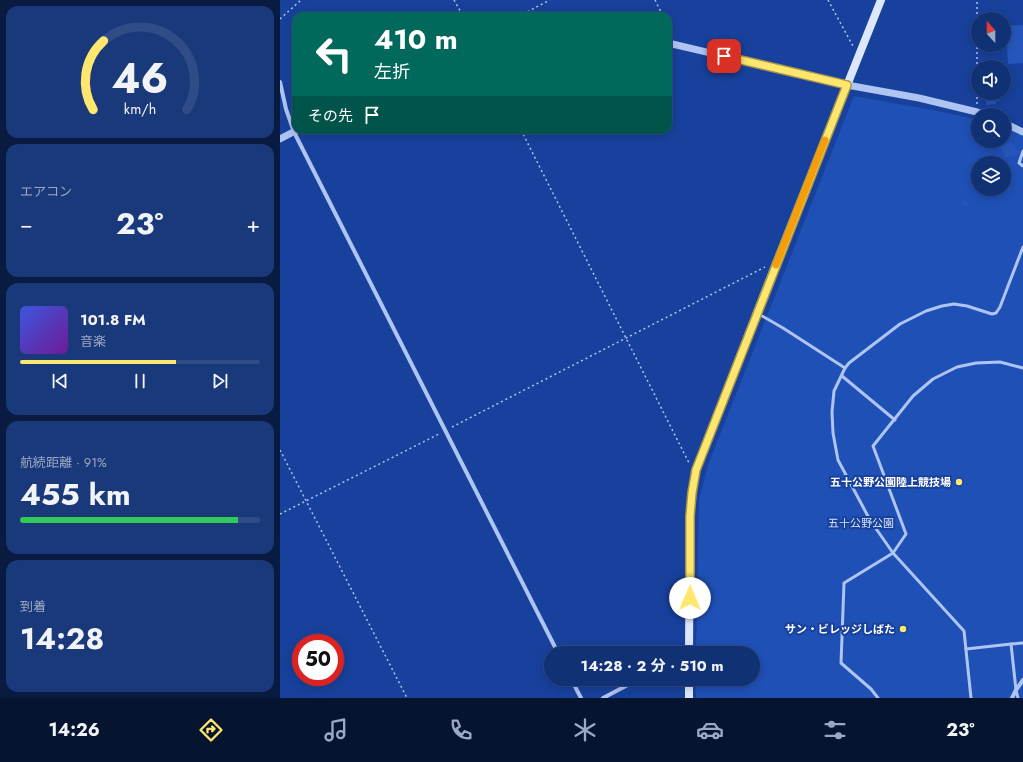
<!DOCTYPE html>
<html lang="ja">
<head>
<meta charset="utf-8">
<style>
	:root { --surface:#113175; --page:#1a397a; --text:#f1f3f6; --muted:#9ca9c5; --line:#304c87; --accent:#ffe76f }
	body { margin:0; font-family:Jost,"Noto Sans JP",sans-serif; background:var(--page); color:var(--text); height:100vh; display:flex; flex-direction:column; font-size:15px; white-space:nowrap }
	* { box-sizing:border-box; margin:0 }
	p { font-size:13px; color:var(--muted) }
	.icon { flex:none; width:22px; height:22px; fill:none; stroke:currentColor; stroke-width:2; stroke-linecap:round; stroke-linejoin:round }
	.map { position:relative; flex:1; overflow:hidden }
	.drawer { display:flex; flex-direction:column; gap:6px; padding:6px; background:#091b40; width:280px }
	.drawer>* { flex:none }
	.top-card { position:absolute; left:12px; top:12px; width:380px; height:122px; border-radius:12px; box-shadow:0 2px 10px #0003,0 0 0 1px var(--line); background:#00695c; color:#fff; overflow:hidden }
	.needle { width:26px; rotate:339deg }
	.controls { position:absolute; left:691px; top:12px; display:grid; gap:8px }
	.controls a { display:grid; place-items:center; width:40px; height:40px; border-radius:50%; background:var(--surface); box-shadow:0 2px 10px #0003,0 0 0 1px var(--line); font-size:20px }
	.speed { position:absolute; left:12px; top:634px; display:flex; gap:8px; font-size:20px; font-weight:700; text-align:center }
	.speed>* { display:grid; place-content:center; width:52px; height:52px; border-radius:50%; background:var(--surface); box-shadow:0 2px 10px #0003,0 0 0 1px var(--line); line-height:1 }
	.speed .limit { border:6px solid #d22; background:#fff; color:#111 }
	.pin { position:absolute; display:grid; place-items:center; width:34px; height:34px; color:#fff; margin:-17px; border-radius:8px; box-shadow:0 2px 6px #0006 }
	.me { position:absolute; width:44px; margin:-22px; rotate:0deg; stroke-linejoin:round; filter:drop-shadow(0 0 3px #0008) }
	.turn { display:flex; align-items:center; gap:14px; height:84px; padding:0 16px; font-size:18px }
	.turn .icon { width:52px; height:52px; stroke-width:2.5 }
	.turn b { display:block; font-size:28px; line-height:34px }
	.then { display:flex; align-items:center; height:38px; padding:0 16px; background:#0003; gap:8px; font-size:15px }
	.big { font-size:30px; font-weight:700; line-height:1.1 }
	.drawer .card { flex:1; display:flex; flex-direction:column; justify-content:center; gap:6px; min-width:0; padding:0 14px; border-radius:12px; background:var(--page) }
	.drawer .dial { align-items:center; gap:0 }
	.dial svg { height:104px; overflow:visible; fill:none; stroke:var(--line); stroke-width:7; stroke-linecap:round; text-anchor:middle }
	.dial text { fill:var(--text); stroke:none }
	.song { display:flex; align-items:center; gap:12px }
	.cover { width:48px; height:48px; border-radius:6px; background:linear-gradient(135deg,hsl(230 70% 55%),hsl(280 70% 35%)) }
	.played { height:4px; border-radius:2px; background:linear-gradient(90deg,var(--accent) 65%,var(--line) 65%) }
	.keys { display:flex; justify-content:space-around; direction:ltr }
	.heat { display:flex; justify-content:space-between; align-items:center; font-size:22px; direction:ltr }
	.charge { height:6px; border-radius:3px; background:linear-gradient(90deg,#34c759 91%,var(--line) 0) }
	.trip { position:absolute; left:264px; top:646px; width:216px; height:40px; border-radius:20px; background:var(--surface); box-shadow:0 2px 10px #0003,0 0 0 1px var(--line); font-weight:700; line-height:40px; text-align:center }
	.dock { display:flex; height:64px; justify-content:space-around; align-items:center; background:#07142f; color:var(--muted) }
	.dock .icon { width:28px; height:28px }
	.dock .selected { color:var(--accent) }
	.dock b { font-size:18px; color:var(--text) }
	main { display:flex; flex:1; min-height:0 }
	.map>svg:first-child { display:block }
	.green { fill:#1f50b6; fill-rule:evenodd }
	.building { fill:#2656bb }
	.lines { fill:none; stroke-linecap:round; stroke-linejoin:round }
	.path { stroke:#aec4f2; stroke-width:1.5; stroke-dasharray:2 3; stroke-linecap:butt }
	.service { stroke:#aec4f2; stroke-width:3 }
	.minor { stroke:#aec4f2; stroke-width:4 }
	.tertiary { stroke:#aec4f2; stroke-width:7 }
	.secondary { stroke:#dde7fc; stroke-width:8 }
	.route-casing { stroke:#a69648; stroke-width:10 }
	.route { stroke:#ffe76f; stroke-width:7 }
	.slow { stroke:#f59e0b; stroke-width:7 }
	.poi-dot { fill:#ffe76f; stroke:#17419c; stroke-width:1.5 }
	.labels { text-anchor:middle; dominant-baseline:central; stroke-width:4; stroke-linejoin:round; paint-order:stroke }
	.poi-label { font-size:11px; font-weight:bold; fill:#fff; stroke:#17419c; text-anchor:end }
	.park-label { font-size:11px; fill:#d6e2fc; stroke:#17419c }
</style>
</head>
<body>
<main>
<section class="drawer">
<div class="card dial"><svg viewBox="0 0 100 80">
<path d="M14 69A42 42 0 1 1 86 69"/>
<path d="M14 69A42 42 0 0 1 22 16" stroke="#ffe76f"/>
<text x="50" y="56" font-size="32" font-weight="700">46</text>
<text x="50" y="72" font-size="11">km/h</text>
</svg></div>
<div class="card"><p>エアコン</p>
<div class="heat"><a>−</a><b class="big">23°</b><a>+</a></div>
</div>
<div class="card">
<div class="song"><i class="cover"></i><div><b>101.8 FM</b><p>音楽</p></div></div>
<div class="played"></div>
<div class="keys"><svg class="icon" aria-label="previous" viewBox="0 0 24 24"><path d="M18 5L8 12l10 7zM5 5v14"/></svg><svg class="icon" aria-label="pause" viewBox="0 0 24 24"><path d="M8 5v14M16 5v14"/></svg><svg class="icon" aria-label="next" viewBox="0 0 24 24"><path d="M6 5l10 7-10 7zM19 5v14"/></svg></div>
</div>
<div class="card"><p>航続距離 · 91%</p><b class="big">455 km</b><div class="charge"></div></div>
<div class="card"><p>到着</p><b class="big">14:28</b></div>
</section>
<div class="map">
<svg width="743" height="698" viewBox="0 0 743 698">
	<rect width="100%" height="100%" fill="#17419c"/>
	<path class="green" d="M574,96L663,112L698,120V141H724V127L743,131V698H416V679H473V653H416L419,500L428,465ZM698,163H724V189H698Z"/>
	<g class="building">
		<polygon points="743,25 743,63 728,64 726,26"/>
		<polygon points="704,93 719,93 719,101 716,101 716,104 706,105 706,100 704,100"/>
		<polygon points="717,141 722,141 720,145 716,144"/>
		<polygon points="732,142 736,150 739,152 735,157 732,155 725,158 721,146"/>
		<polygon points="683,200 689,202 687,207 681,204"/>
	</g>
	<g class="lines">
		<g class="path">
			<polyline points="174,0 183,16"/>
			<polyline points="375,0 383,16"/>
			<polyline points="548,0 574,48"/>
			<polyline points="245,16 247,12 270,0"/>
			<polyline points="0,19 21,0"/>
			<polyline points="388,26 393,35"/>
			<polyline points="697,104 697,0"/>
			<polyline points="241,130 408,461 410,464"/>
			<polyline points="172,427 485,267"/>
			<polyline points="0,450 127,698"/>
			<polyline points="0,514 159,434"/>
		</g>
		<g class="service">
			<polyline points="743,151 739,163 743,166"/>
			<polyline points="477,313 503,328 565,368"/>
			<polyline points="562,376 615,420"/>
			<polyline points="731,644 743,643"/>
			<polyline points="686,649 731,644 736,690 738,698"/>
			<polyline points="598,698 591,689 561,663 564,583 613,553 626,534 593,446 633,396 653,379 677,367 696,363 720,362 743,368"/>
			<polyline points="691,698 684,631 613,553 590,520 558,460 553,433 552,412 554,391 565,368 569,363 620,324 646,311 662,306 674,304 687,306 712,314 716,313 720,307 743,247"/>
		</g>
		<g class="minor">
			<polyline points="0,82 6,109 14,132 278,653"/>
			<polyline points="291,679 301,698"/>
			<polyline points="323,698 359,679"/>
			<polyline points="732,698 736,690 743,680"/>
		</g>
		<g class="tertiary">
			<polyline points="388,43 567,85 639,98 697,112 705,115"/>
			<polyline points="724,123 743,132"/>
			<polyline points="0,139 17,130"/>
		</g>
		<g class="secondary">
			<polyline points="409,653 410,516 412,493 416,470 495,266 601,0"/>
			<polyline points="409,679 409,698"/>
		</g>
	</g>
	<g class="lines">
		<defs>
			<polyline id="route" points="410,598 410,516 412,493 416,470 567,85 444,56"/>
		</defs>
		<use href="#route" class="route-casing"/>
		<use href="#route" class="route"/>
		<polyline class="slow" points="496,265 545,140"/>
	</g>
	<g class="poi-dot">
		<circle cx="679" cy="482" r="4"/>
		<circle cx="623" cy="629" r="4"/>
	</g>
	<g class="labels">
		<g class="poi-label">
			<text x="671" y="482">五十公野公園陸上競技場</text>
			<text x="615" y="629">サン・ビレッジしばた</text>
		</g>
		<g class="park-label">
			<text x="581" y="523">五十公野公園</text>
		</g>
	</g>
</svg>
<div class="controls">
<a><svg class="needle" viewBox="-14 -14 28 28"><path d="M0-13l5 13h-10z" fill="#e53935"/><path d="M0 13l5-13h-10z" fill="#9ca9c5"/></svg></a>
<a><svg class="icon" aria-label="sound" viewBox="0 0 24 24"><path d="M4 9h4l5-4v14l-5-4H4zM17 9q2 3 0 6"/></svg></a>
<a><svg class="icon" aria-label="search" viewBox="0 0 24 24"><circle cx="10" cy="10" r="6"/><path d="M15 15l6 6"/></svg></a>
<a><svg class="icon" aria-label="layers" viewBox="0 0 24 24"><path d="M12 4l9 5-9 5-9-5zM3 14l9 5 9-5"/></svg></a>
</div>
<div class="speed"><div class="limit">50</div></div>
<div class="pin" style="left:444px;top:56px;background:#d93025"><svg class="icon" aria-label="arrive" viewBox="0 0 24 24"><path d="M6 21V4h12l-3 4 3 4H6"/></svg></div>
<svg class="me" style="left:410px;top:598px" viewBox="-20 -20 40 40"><circle r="19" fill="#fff"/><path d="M0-13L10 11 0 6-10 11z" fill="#ffe76f"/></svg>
<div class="trip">14:28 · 2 分 · 510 m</div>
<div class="top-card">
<div class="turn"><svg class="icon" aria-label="left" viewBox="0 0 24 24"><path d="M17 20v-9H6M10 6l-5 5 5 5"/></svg><div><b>410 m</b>左折</div></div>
<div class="then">その先<svg class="icon" aria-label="arrive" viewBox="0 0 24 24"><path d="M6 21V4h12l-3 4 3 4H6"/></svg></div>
</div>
</div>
</main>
<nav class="dock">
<b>14:26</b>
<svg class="icon selected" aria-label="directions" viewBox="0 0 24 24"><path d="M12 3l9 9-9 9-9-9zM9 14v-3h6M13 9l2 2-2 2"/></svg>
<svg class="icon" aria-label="music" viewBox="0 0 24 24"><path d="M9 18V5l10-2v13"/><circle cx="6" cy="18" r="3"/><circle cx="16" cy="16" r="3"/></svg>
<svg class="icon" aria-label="phone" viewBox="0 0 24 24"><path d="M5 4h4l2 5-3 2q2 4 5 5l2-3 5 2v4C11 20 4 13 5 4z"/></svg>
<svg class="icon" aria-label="climate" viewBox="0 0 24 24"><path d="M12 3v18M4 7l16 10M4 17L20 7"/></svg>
<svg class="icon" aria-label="car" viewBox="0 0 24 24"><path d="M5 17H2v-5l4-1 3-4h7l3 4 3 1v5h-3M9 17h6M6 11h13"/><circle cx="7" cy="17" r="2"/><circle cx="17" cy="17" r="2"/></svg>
<svg class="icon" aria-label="filters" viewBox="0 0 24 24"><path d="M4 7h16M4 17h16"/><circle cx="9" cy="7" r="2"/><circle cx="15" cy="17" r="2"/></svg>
<b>23°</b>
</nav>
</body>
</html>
